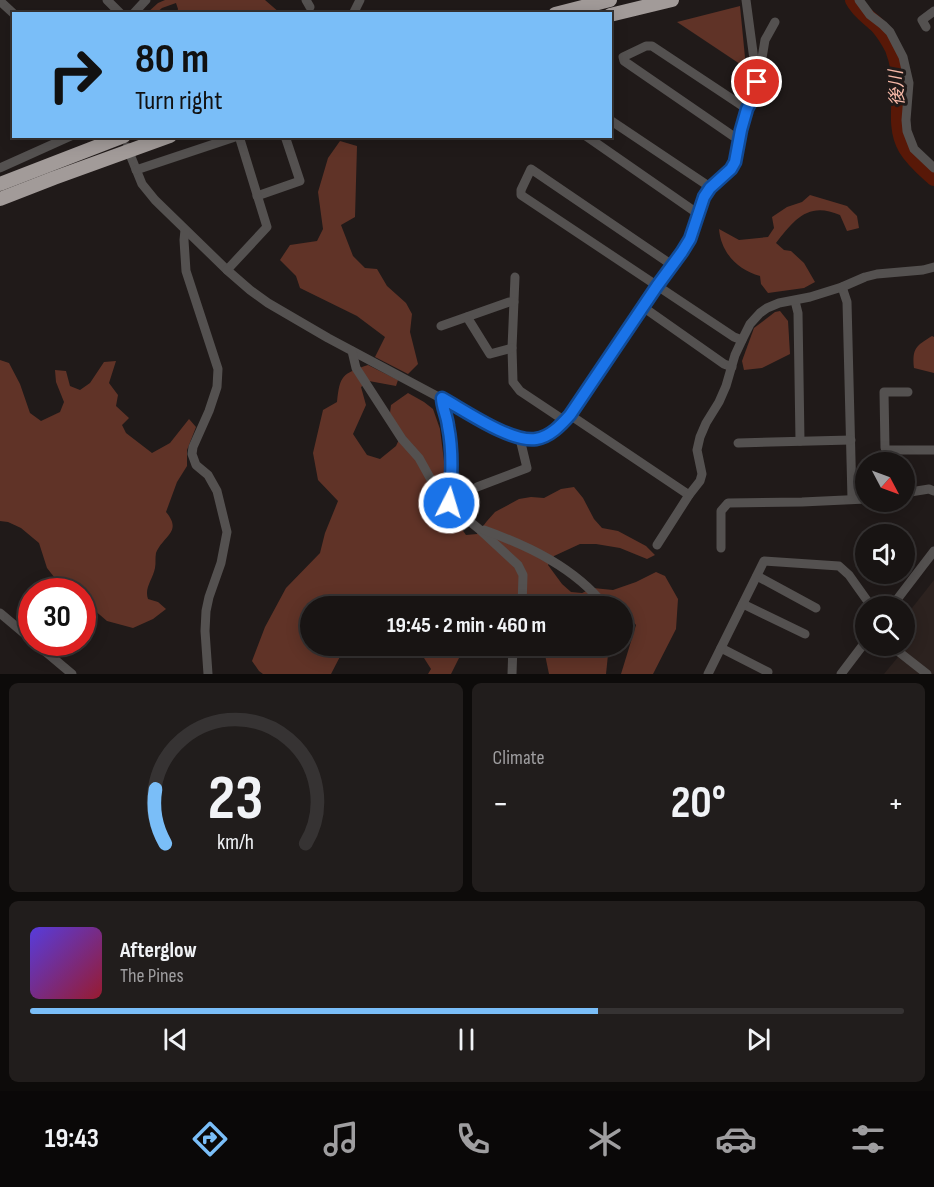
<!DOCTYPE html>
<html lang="en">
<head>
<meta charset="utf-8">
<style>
	:root { --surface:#181413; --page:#211d1c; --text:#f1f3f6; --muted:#9f9ea0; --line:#363333; --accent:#7abef8 }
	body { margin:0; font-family:"Sofia Sans Condensed","Noto Sans JP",sans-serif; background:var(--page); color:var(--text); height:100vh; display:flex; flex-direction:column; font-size:22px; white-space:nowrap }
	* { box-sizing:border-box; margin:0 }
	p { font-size:20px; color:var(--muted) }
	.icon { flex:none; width:33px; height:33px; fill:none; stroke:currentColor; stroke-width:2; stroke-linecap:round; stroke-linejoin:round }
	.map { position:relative; height:674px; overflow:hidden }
	.side { display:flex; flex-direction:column; gap:9px; padding:9px; background:#0d0b0a; flex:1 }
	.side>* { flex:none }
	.top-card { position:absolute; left:12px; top:12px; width:600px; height:126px; border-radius:0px; box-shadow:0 3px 15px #0003,0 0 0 2px var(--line); background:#7abef8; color:#111; overflow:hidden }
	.needle { width:39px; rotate:131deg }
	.tools { position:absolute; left:855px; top:452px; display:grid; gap:12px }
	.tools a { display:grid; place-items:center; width:60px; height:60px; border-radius:50%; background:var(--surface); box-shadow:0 3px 15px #0003,0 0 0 2px var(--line); font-size:30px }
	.speed { position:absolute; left:18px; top:578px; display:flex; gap:12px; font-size:30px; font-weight:700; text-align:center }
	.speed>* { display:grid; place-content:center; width:78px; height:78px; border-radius:50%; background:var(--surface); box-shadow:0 3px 15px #0003,0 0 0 2px var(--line); line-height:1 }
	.speed .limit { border:9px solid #d22; background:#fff; color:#111 }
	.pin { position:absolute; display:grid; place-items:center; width:51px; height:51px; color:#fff; margin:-26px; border:3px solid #fff; border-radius:50%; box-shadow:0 2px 6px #0007 }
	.me { position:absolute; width:66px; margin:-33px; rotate:5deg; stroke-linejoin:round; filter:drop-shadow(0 0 4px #0008) }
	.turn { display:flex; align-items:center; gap:21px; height:126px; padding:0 24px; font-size:27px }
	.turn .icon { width:78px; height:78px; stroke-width:2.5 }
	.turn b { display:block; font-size:42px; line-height:51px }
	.big { font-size:45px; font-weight:700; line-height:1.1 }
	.side .card { flex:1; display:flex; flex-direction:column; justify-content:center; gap:9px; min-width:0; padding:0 21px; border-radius:9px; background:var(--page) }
	.side .dial { align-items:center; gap:0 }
	.dial svg { height:156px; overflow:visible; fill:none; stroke:var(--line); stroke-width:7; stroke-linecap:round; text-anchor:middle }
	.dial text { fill:var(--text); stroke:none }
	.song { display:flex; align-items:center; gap:18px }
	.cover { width:72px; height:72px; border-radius:9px; background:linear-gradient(135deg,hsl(250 70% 55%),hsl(350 70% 35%)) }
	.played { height:6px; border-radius:3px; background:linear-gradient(90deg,var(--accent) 65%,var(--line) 65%) }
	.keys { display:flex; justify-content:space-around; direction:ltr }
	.heat { display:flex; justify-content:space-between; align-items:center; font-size:33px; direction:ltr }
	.side .tiles { flex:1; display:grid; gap:9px; grid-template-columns:1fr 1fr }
	.card:last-child { grid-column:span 2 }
	.trip { position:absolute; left:300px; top:596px; width:333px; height:60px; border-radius:30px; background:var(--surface); box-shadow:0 3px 15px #0003,0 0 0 2px var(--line); font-weight:700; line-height:60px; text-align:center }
	.menu { display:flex; height:96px; justify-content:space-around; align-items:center; background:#0a0808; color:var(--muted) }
	.menu .icon { width:42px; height:42px }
	.menu .current { color:var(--accent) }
	.menu b { font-size:27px; color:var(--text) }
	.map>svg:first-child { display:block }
	.built { fill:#2c221f }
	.green { fill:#603327 }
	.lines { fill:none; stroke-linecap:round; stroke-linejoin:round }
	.river { stroke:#581807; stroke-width:16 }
	.minor { stroke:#545150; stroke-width:9 }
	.highway { stroke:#a29b99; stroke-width:14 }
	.route-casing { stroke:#114b97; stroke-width:15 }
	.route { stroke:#1a73e8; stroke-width:10 }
	.labels { text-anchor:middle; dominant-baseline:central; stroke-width:6; stroke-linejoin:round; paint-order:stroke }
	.water-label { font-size:18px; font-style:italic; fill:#f7b9a8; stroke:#201a19 }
</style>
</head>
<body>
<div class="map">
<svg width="934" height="674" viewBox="0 0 934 674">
	<rect width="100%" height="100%" fill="#201a19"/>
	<polygon class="built" points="934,580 934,674 884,674 898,657 906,663 896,645 904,645 905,617"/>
	<g class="green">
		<polygon points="165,0 265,0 280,13 177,13 178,9 176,3 162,8 156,13 147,13 158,3"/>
		<polygon points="740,6 746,68 677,22"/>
		<polygon points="340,141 357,146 355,217 341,225 353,256 365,268 377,269 387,286 406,303 412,314 410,332 418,364 408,374 375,357 385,337 357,316 300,288 296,276 280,260 290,245 317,241 323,229 318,192 328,158"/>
		<path d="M810,195L847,206L857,216L859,228L847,231L840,215C808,201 794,220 776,243L784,250L791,251L804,263L815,282L804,288L768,293L761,284L760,276C738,270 721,253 719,229L739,240L768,237L774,228L772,217L787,207L802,202Z"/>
		<polygon points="780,311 788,321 790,354 762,368 744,370 742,361 754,328 775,312"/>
		<path d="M932,336L934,337V373L914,368C912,348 916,346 932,336Z"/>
		<path d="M0,360L9,363L20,384L30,413L41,421L60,412L64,402L56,382L55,370L66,371L70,386L80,390L90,383L104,362L116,361L109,383L118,395L116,406L129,418L122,425L126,433L152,453L170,443L189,419L196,427L187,450V466L177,482L166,512C183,532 163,536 156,553C155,558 156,563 155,568C153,579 144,588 148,599L158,602L166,609L153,619L133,628L107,621L93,609L83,604L82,591H65L47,568L39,543L21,528L8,522L0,521Z"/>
		<path d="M368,365L398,380L396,386L369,381L361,387L366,405L353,434L367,455L380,459L396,446L402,433L390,413L391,405L408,393L424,402L433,409L440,429L444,461V492L446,507L466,535L477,534L487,521L495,512L519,499L531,497L544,498L561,489L574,487L583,498L594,519L602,528L618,531L646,546L655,555L647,559L620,548L596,544H580L554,556L548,565L562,584L571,592L582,593L593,588L613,590L636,582L656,572L665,576L678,599L676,629L653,674H621L636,625L625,612L623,613L622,606H310V645H346L331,674H263L259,671L252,661L265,627L286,588L320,553L325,533L338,501L318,480L313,453L323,410L337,402C340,375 342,374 368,365Z"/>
		<polygon points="426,645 475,645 460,656 451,674 428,674 431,669 424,658"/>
		<polygon points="543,645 609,645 606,674 549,674"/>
	</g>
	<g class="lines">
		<path class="river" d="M853,0C859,12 869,17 878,26C884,33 889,41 893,49C897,60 900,73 900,85C900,106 895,129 906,148C913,160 924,169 934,178"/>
		<g class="minor">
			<polyline points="107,0 121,14"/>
			<polyline points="306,0 310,7"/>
			<polyline points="859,0 870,15 883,25 890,32 903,57 909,83 906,120 907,131 914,149 934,168"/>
			<polyline points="0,1 14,14"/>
			<polyline points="133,14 146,0"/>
			<polyline points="353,14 360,0"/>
			<polyline points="926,27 922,20 934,11"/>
			<polyline points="755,69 761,64 765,40 775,22"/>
			<polyline points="610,120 710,187"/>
			<polyline points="586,136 694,211 700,213"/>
			<polyline points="739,138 733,136 624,61 623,57 646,46 652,46 747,109"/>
			<path d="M127,147L142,184L155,200L227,270L250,290L268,303L328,338L508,434C536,445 552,437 570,415L657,286L682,252L690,239L704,197L710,187L731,169L735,162L741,130L747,109L754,96L757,82L746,0"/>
			<polyline points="0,168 71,136"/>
			<polyline points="136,170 238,136"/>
			<polyline points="257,196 300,181 285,136"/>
			<polyline points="185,230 184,240 186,271 218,369 217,387 209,411 193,447 192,454 196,465 208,475 217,491 227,532 221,563 209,597 206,611 205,631 208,674"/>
			<polyline points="672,265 531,169 521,190 521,195 734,337 742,340"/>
			<polyline points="227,270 267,227 239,136"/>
			<polyline points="515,277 512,348 513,382 520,391 565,421"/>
			<polyline points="842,287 847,302 852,499"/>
			<polyline points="795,301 798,313 800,441"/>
			<polyline points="643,307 724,364 732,367"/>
			<polyline points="467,317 490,354 512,348"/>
			<polyline points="441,326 509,302 514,302"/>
			<polyline points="352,351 356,368 402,439 419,458 434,485 462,515 479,529 518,565 523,575 522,606"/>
			<polyline points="908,392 884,392 885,448 888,450 934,450"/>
			<path d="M442,398C442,407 447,416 448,426C453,451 452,477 449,503"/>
			<polyline points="570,415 689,495 700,481 702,474 697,450 700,437 706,423 719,402 726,386 735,355 742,340 750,324 760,313 767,308 779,303 810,297 842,287 865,277 877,274 923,270 934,267"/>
			<polyline points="738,443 851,440"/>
			<polyline points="477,487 527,468 520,439"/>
			<polyline points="904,493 929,489 934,491"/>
			<path d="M484,530C529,546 575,568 605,606"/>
			<polyline points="657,545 689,495"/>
			<polyline points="721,548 721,511 728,503 802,502 866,499"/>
			<polyline points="757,576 816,608"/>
			<polyline points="743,604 805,634"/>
			<polyline points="892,606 934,551"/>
			<polyline points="0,613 32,640"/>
			<polyline points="34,642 72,674"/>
			<polyline points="890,645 927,674"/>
			<polyline points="721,648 768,672"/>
			<polyline points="512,674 513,645"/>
			<polyline points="708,674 764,561 839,566 849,575 871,606"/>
			<polyline points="841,674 866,641"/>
		</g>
		<g class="highway">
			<polyline points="555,14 610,0"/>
			<polyline points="610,15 672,0"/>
			<polyline points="0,184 124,136"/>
			<polyline points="0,199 54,178 170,136"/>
		</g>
	</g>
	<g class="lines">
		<defs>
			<path id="route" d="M449,503C452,477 453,451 448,426C447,416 442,407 442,398C464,410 511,443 536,439C550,437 561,425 570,415L657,286L682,252L690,239L704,197L710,188L731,169L735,162L741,130L747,109L754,96L757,82"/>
		</defs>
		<use href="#route" class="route-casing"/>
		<use href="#route" class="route"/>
	</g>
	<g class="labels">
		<g class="water-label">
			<text transform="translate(897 88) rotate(-93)">後川</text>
		</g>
	</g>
</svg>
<div class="tools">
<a><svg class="needle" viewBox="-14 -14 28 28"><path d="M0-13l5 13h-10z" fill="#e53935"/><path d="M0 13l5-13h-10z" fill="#9f9ea0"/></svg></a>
<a><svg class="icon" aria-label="sound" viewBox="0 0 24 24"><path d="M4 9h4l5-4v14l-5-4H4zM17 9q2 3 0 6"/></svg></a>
<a><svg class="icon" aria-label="search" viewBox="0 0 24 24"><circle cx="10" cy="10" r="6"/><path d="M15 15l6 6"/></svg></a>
</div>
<div class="speed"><div class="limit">30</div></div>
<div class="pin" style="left:757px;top:82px;background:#d93025"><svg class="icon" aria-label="arrive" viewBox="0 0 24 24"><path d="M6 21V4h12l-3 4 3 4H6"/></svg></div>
<svg class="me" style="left:449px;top:503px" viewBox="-20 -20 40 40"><circle r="17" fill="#1a73e8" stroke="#fff" stroke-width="3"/><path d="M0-11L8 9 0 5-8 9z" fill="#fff"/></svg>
<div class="trip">19:45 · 2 min · 460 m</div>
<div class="top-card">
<div class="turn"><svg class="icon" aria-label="right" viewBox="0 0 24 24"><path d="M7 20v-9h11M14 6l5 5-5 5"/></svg><div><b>80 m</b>Turn right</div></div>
</div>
</div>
<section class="side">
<div class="tiles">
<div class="card dial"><svg viewBox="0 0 100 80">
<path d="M14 69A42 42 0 1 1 86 69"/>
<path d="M14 69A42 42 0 0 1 9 41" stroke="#7abef8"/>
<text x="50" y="56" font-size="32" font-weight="700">23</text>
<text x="50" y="72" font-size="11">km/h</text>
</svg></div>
<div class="card"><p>Climate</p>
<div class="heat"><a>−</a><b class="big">20°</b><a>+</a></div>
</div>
<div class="card">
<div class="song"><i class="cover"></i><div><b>Afterglow</b><p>The Pines</p></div></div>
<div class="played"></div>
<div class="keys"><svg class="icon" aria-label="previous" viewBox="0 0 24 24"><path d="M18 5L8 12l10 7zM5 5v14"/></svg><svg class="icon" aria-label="pause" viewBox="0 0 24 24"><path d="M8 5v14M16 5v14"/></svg><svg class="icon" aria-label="next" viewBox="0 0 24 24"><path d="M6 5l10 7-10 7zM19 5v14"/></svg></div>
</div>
</div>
</section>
<nav class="menu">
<b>19:43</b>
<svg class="icon current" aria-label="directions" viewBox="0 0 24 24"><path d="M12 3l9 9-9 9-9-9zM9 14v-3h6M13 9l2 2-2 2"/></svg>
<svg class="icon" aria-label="music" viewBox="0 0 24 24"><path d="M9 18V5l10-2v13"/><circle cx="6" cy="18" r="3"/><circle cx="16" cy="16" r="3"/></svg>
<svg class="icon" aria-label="phone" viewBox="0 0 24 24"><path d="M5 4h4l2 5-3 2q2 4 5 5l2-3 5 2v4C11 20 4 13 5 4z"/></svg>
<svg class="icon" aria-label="climate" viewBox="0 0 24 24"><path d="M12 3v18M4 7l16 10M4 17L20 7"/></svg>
<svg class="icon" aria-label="car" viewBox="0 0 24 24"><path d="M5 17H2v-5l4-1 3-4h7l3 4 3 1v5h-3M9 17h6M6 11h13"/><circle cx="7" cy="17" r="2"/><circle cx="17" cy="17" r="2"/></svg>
<svg class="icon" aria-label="filters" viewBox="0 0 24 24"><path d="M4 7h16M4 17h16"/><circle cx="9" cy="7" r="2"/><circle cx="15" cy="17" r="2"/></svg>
</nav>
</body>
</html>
